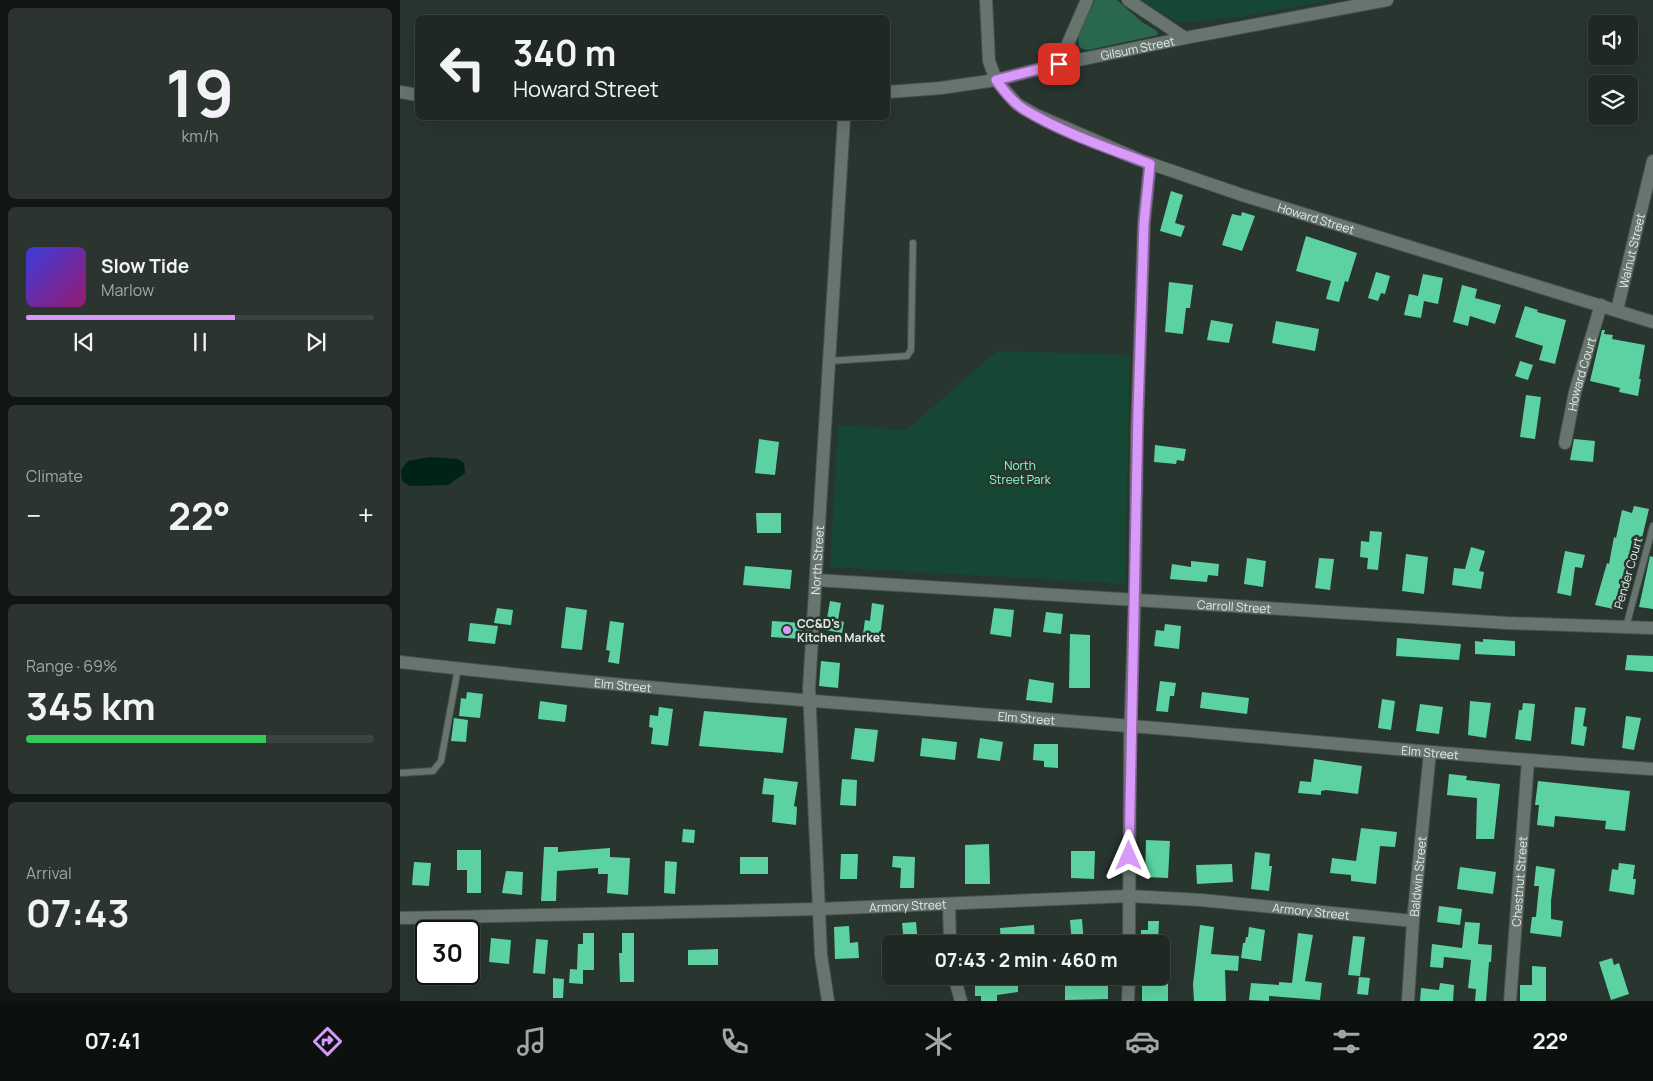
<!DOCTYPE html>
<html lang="en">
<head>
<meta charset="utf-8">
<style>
	:root { --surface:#1f2823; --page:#2c3430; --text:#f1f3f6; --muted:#a1a6a6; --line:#3c4441; --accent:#d89af8 }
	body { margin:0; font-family:Manrope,sans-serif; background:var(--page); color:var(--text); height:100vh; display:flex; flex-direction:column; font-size:19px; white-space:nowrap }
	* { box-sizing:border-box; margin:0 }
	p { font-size:16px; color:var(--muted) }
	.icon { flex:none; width:28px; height:28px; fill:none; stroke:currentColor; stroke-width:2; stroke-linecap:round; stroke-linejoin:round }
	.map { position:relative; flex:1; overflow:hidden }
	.side { display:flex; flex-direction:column; gap:8px; padding:8px; background:#111613; width:400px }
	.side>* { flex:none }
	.top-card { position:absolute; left:15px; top:15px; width:475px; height:105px; border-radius:8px; box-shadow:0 5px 20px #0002,0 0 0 1px var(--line); background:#1f2823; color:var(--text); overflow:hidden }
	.controls { position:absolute; left:1188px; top:15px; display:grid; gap:10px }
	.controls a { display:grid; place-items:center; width:50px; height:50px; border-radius:8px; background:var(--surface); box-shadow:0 5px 20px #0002,0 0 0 1px var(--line); font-size:25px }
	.speed { position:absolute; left:15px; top:920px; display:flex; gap:10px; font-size:25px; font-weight:700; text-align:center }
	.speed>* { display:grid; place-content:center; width:65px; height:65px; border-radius:50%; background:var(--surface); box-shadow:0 5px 20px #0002,0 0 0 1px var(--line); line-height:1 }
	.speed .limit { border:2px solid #111; border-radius:8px; background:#fff; color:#111 }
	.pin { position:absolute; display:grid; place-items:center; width:42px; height:42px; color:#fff; margin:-21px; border-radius:10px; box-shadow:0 2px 8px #0006 }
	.me { position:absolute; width:55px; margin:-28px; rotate:0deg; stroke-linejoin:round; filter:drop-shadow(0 0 4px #0008) }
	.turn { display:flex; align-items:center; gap:18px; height:105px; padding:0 15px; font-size:22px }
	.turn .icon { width:65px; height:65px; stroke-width:2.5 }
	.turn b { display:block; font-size:35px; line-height:42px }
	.big { font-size:38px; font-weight:700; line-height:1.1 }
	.side .card { flex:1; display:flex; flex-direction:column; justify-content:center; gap:8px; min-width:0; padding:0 18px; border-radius:8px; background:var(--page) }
	.side .dial { align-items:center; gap:0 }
	.dial b { font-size:65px; line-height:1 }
	.song { display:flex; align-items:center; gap:15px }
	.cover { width:60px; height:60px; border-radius:8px; background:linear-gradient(135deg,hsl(240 70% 55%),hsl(320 70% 35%)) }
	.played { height:5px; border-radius:2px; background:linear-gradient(90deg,var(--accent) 60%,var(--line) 60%) }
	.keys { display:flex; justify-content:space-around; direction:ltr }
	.heat { display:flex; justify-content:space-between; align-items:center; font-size:28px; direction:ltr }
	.charge { height:8px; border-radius:4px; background:linear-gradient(90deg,#34c759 69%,var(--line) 0) }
	.trip { position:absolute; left:482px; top:935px; width:288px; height:50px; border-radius:8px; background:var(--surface); box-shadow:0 5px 20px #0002,0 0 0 1px var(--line); font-weight:700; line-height:50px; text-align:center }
	.tabs { display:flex; height:80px; justify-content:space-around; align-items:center; background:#0c100e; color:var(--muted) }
	.tabs .icon { width:35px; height:35px }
	.tabs .active { color:var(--accent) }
	.tabs b { font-size:22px; color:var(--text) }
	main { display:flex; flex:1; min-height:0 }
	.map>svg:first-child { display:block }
	.green { fill:#154734 }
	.forest { fill:#29674e }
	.water { fill:#002315 }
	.building { fill:#5cd2a2 }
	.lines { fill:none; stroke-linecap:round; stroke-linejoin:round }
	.lane-casing { stroke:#49524d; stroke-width:8 }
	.street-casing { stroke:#49524d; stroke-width:14 }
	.lane { stroke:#68756f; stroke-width:6 }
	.street { stroke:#68756f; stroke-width:12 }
	.route-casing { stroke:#8c64a1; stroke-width:12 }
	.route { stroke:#d89af8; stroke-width:9 }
	.poi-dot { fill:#d89af8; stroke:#29352f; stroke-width:2 }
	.labels { text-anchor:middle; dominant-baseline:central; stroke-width:5; stroke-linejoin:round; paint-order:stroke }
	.street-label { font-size:12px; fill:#e4ebe7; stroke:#29352f }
	.park-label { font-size:12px; fill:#8dffcd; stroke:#29352f }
	.poi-label { font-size:12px; font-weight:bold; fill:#e4ebe7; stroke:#29352f; text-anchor:start }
</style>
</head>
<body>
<main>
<section class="side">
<div class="card dial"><b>19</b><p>km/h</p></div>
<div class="card">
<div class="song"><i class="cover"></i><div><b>Slow Tide</b><p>Marlow</p></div></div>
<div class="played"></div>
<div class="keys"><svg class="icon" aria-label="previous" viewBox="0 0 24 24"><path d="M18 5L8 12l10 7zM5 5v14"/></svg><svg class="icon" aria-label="pause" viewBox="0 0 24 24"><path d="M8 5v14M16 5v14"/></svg><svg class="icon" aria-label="next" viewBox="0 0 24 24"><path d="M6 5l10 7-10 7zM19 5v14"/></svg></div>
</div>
<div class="card"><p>Climate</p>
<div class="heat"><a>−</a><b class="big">22°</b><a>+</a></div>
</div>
<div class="card"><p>Range · 69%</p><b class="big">345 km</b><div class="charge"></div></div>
<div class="card"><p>Arrival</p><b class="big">07:43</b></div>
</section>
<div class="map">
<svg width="1253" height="1001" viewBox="0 0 1253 1001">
	<rect width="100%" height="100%" fill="#29352f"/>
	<g class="green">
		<polygon points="742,0 931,0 841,17 781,23 763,15"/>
		<polygon points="597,351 730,355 725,584 430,567 438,425 506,430"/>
	</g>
	<path class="forest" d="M695,0H717L742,22L757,31L758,35L688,50L680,48C674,34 689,13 695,0Z"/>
	<polygon class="water" points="30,457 58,459 64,463 65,473 48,485 10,486 2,481 1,470 8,461"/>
	<g class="building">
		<polygon points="771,191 783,195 775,223 785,226 781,237 760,231"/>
		<polygon points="842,212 855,216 842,251 822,245 832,214 841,216"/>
		<polygon points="906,236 957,253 948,282 945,281 939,302 926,299 931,281 896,271"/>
		<polygon points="976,272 990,276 985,294 981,293 978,301 968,298"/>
		<polygon points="1023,274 1043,278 1038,304 1024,301 1021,318 1004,315 1009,294 1018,296"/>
		<polygon points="769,282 793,285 790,308 786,308 783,334 765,332"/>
		<polygon points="1062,285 1077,289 1075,298 1101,305 1095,324 1070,316 1068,326 1053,322"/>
		<polygon points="1125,306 1138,310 1137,312 1166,320 1155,364 1139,360 1143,346 1115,337"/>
		<polygon points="811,320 833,324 829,343 807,340"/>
		<polygon points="876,321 919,329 915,351 872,343"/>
		<polygon points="1202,330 1205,330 1204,334 1213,335 1212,339 1245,345 1239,379 1241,379 1238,396 1219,392 1220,388 1190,381"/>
		<polygon points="1120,361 1133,365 1128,380 1115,376"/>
		<polygon points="1126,395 1141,397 1135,439 1120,437"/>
		<polygon points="359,439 379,442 375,475 355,473"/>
		<polygon points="1174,439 1195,441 1193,462 1170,460"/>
		<polygon points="755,445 786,449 784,461 777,460 776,464 754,462"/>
		<polygon points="1234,506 1249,509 1241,542 1232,541 1218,610 1195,605 1207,563 1209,564 1214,537 1216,538 1222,510 1232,513"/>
		<polygon points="356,513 381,513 381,533 357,533"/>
		<polygon points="970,531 982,532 978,570 967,569 968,558 960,557 961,541 969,542"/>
		<polygon points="1071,547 1085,551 1079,571 1084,572 1081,589 1052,585 1054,568 1065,569"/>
		<polygon points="1165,551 1185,555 1182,568 1175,567 1171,596 1157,593"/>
		<polygon points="1006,554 1028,557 1024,594 1002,591"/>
		<polygon points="1250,556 1253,557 1253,609 1239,607"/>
		<polygon points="847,558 866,561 863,587 844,584"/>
		<polygon points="919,558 934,559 930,590 915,588"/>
		<polygon points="791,561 819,564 818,576 808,575 807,582 770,579 772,564 791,567"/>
		<polygon points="345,566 392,570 390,589 343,585"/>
		<polygon points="430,601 441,603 438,620 444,622 442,633 425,630"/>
		<polygon points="472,603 484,605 480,637 463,634 465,620 470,621"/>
		<polygon points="166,607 187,610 182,650 161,648"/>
		<polygon points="97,608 113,610 111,625 94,623"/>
		<polygon points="594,608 614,610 611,637 590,634"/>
		<polygon points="646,612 663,614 661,634 643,632"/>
		<polygon points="210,621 224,623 219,664 208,662 210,651 206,650"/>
		<polygon points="372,621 403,623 402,639 371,637"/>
		<polygon points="70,623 98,626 95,644 68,641"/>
		<polygon points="765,624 781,626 779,649 754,646 756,630 764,631"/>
		<polygon points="670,634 690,635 690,688 669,688"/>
		<polygon points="997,638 1061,644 1059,660 996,656"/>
		<polygon points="1083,639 1115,641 1115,656 1075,654 1075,641 1083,642"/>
		<polygon points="1227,655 1253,656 1253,672 1225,670"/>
		<polygon points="421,661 440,663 438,688 419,686"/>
		<polygon points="629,679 654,683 652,703 626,700"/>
		<polygon points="760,681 776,683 774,696 770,696 768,712 756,711"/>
		<polygon points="67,692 83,694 80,718 59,716 61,698 66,699"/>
		<polygon points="802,692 849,698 847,714 800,708"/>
		<polygon points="982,699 995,701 991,730 978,728"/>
		<polygon points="140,701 167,705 165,722 138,719"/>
		<polygon points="1070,701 1091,703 1086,738 1068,735"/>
		<polygon points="1123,703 1135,704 1131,741 1115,739 1119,710 1122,710"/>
		<polygon points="1020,704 1043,707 1039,734 1016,731"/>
		<polygon points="259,707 273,709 268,746 251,744 253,728 249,727 250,715 258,716"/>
		<polygon points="1175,707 1186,708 1183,726 1187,727 1184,746 1171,744"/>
		<polygon points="304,711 387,718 383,753 299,746"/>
		<polygon points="1226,716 1241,718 1234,750 1222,748"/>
		<polygon points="54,718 68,720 66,742 51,741"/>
		<polygon points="455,728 478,730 474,762 451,759"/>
		<polygon points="522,738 557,742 555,760 520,756"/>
		<polygon points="580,738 603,742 600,761 577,758"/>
		<polygon points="634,744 658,744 658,768 644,767 644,761 633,760"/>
		<polygon points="914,759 962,766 958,794 926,790 921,791 921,795 898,793 900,781 911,782"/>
		<polygon points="1049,774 1067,776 1066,780 1100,784 1094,839 1076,839 1077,798 1047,795"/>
		<polygon points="364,778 398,782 394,806 397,807 396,825 372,822 374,795 362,794"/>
		<polygon points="442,779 457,780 456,806 440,805"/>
		<polygon points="1138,781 1230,791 1225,831 1205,829 1206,821 1155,816 1154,827 1137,825 1139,805 1135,805"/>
		<polygon points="961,828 997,832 995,847 980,846 976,884 951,881 951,875 930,873 932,858 956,861"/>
		<polygon points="283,829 295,830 294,843 282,842"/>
		<polygon points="746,840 770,841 768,878 745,877"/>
		<polygon points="589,844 590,884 565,884 565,845"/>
		<polygon points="144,847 158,847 158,852 210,848 210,857 230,858 228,895 207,893 208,874 198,874 198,868 157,871 156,901 141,901"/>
		<polygon points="57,850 81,850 81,893 67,893 67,870 57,870"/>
		<polygon points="671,851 695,851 694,879 671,878"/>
		<polygon points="855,852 870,854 869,866 872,866 869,891 851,889"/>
		<polygon points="441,854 458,854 457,879 440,879"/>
		<polygon points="493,856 515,857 514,888 500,888 501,868 492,867"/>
		<rect x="340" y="857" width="28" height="17"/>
		<polygon points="265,861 277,862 275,894 264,893"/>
		<polygon points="14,862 31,863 29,886 12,885"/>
		<polygon points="1219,863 1235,865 1233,879 1236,879 1234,895 1209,891 1212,869 1218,870"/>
		<polygon points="832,864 833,882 797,884 796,865"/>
		<polygon points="1136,866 1155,869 1151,901 1151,919 1163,921 1161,937 1130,933 1132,917 1136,917 1139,886 1134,886"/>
		<polygon points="1060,867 1096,872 1093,894 1057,889"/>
		<polygon points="106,871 123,872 122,895 102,893"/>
		<polygon points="1039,906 1062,909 1060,925 1037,922"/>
		<polygon points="682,919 684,944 672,944 670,920"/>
		<polygon points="748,921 759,921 758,944 741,944 741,930 748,930"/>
		<polygon points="516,922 518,944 504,944 502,923"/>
		<polygon points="1065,922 1080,923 1078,944 1092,945 1091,962 1089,962 1086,1001 1075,1001 1076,989 1068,988 1071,960 1044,957 1043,968 1030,967 1032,944 1062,948"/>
		<polygon points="634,925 635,942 601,944 600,928"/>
		<polygon points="800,925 814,927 811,954 839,956 838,971 825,970 826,1001 794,1001 793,984"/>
		<polygon points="449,926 450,943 458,942 459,958 435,959 434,927"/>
		<polygon points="849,927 865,930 861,961 841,958 843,943 845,943 846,937 848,937"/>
		<polygon points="183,933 194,933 194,970 177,970 178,944 183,944"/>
		<polygon points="222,933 234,933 234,982 220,982 219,953 222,953"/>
		<polygon points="898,933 913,935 905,981 922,983 920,1000 869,996 869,1001 849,1000 851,983 879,985 879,982 892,983"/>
		<polygon points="953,936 965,937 960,976 948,975"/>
		<polygon points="91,938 111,940 109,964 89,962"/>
		<polygon points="136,939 148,940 145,974 133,973"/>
		<polygon points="318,949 318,965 288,965 288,950"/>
		<polygon points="1212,958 1214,965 1219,963 1229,994 1211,1000 1199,962"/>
		<polygon points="1132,966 1146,967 1146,1001 1120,1001 1120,985 1132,985"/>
		<polygon points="170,969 183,970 183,984 169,983"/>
		<polygon points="742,976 754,976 754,982 768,982 768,1001 742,1001"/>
		<polygon points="959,977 970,978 968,995 957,994"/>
		<polygon points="153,978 164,979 163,998 153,998"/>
		<polygon points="575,982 618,982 618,992 597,995 597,1001 581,1001 581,996 575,996"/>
		<polygon points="1040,983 1054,985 1053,1001 1020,1001 1021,988 1039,990"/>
		<polygon points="665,984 708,984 708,999 665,1000"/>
	</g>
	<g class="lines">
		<defs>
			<g id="lane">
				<polyline points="429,361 507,356 511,350 513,243"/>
				<polyline points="1226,627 1253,526"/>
				<polyline points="0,773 33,771 41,761 58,668"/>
			</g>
			<g id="street">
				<path id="s1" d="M586,0L589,61L596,80L617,104L636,115L740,160L842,195L1253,322"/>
				<polyline points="728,0 785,38"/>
				<polyline points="659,64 687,0"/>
				<polyline points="0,92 18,95"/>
				<path id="s2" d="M488,92L541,88L596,80L659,64L785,38L987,0"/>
				<path id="s3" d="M1217,310L1253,161"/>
				<path id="s4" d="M1165,443L1175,392L1201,305"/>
				<path id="s5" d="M416,580L1107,623L1253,628"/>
				<path id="s6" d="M0,662C243,690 487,706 730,726C905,740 1078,758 1253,769"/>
				<polyline points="549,904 550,944"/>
				<path id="s7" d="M0,918L419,909L729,896L801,900L1013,921"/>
				<polyline points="729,944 730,738 735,590 737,431 744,223 750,164"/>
				<polyline points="554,976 561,1001"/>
				<path id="s8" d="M428,1001L421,955L409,688L444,118"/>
				<polyline points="728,1001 729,976"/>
				<path id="s9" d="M1008,1001L1013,921L1030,752"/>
				<path id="s10" d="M1110,1001L1128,761"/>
			</g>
		</defs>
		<use href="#lane" class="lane-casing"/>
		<use href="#street" class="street-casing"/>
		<use href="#lane" class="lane"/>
		<use href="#street" class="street"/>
	</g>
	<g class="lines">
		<defs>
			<path id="route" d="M659,64L596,80C604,91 613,103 625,110C663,133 708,148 750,164L744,223L738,412L729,856"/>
		</defs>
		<use href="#route" class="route-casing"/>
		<use href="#route" class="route"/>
	</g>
	<circle class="poi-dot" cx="387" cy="630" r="5"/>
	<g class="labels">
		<g class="street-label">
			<text stroke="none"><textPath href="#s2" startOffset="254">Gilsum Street</textPath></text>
			<text stroke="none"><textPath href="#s1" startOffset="434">Howard Street</textPath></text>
			<text stroke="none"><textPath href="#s3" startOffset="61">Walnut Street</textPath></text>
			<text stroke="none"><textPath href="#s4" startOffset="71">Howard Court</textPath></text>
			<text stroke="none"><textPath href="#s8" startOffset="442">North Street</textPath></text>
			<text transform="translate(1228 573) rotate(-74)">Pender Court</text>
			<text stroke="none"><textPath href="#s5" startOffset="419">Carroll Street</textPath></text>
			<text stroke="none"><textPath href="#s6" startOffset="224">Elm Street</textPath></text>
			<text stroke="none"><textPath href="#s6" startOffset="629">Elm Street</textPath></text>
			<text stroke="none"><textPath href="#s6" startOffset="1034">Elm Street</textPath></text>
			<text stroke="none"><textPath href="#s9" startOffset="125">Baldwin Street</textPath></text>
			<text stroke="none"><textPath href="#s10" startOffset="120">Chestnut Street</textPath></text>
			<text stroke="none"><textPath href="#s7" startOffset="508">Armory Street</textPath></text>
			<text stroke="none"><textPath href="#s7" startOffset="912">Armory Street</textPath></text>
		</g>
		<g class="park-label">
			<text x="620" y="465">North<tspan x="620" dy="14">Street Park</tspan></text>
		</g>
		<g class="poi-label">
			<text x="397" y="623">CC&amp;D's<tspan x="397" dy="14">Kitchen Market</tspan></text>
		</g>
	</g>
</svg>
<div class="controls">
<a><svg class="icon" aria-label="sound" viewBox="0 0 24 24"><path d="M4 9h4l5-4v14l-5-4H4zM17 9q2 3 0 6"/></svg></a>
<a><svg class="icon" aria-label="layers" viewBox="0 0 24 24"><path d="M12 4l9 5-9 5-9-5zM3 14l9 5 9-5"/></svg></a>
</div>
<div class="speed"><div class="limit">30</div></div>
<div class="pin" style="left:659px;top:64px;background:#d93025"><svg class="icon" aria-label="arrive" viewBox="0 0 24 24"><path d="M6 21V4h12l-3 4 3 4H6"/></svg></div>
<svg class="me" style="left:729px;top:856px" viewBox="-20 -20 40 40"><path d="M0-17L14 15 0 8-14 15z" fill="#d89af8" stroke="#fff" stroke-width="4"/></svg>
<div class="trip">07:43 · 2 min · 460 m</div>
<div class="top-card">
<div class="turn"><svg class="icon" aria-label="left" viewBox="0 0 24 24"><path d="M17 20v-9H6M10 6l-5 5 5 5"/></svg><div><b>340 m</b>Howard Street</div></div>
</div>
</div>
</main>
<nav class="tabs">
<b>07:41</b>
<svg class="icon active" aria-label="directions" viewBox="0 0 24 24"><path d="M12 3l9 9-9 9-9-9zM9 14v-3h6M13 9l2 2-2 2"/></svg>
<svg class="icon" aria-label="music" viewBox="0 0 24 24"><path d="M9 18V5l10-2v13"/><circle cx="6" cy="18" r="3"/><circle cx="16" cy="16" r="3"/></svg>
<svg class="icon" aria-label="phone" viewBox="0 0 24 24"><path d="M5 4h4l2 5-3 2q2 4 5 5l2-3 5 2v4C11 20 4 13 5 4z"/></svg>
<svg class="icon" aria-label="climate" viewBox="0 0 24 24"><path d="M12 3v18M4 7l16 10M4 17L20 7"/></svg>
<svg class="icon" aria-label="car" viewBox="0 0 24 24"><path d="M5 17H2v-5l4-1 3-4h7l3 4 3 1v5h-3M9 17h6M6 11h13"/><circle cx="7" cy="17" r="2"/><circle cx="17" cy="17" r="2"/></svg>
<svg class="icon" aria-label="filters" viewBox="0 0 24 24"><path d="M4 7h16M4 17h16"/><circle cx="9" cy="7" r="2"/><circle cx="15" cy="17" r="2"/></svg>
<b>22°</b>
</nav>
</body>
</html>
